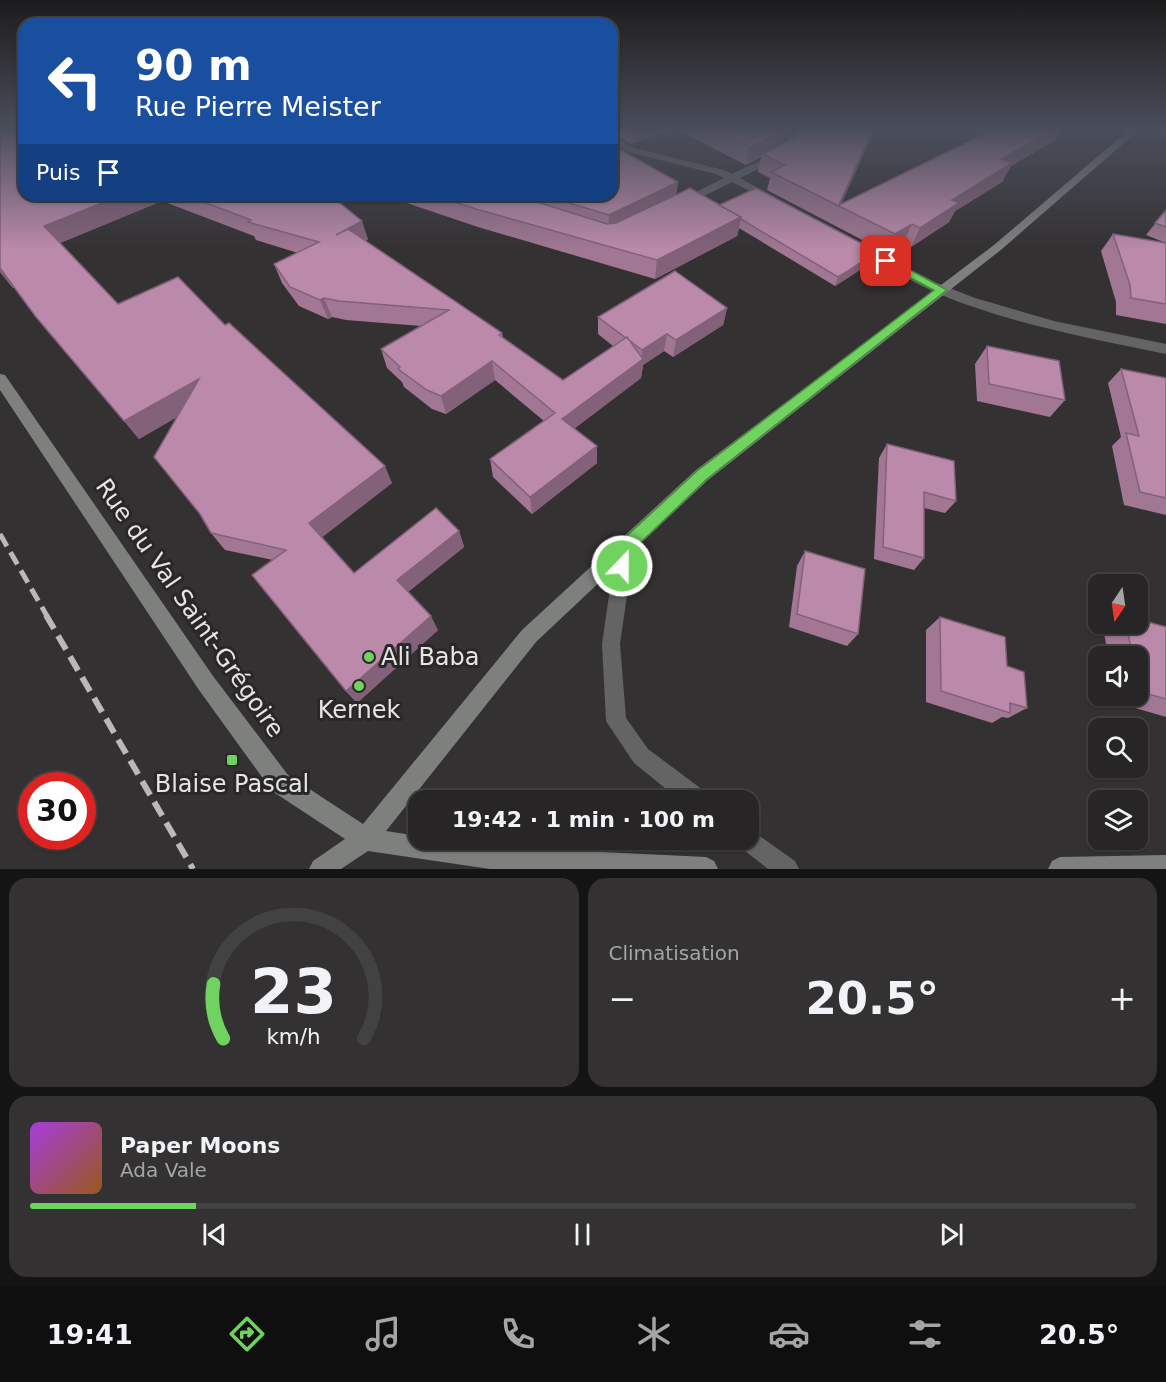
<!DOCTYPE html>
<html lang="fr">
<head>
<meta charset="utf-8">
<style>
	:root { --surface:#272526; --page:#333132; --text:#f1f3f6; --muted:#a4a5a7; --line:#434243; --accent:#70d35f }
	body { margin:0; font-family:"DejaVu Sans",sans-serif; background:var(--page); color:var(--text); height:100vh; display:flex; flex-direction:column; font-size:22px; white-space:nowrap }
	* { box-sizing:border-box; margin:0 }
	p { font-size:20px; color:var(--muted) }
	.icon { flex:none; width:33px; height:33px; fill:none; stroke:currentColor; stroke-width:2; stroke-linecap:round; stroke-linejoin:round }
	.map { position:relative; height:869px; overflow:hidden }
	.drawer { display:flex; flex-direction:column; gap:9px; padding:9px; background:#151415; flex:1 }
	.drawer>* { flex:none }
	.guide { position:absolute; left:18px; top:18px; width:600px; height:183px; border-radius:18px; box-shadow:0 2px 4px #0004,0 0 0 2px var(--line); background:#1a4fa0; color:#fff; overflow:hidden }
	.needle { width:39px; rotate:193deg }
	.fabs { position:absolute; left:1088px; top:574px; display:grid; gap:12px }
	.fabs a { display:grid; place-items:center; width:60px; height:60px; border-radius:12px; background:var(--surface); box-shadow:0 2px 4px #0004,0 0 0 2px var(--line); font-size:30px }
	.speed { position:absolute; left:18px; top:772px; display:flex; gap:12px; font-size:30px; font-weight:700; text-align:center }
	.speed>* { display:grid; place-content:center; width:78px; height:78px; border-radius:50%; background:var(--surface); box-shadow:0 2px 4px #0004,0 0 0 2px var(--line); line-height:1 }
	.speed .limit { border:9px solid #d22; background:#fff; color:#111 }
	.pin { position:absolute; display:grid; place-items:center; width:51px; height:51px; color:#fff; margin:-26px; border-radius:12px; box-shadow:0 3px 9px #0006 }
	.me { position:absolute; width:66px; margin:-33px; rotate:22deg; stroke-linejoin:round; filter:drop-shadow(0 0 4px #0008) }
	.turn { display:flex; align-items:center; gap:21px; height:126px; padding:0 18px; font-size:27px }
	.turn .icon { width:78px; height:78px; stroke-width:2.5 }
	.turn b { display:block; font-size:42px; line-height:51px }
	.then { display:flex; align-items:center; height:57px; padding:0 18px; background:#0003; gap:12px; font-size:22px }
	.big { font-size:45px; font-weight:700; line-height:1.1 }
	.drawer .widget { flex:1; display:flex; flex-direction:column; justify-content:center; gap:9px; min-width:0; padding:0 21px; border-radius:18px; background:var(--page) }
	.drawer .dial { align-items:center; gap:0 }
	.dial svg { height:156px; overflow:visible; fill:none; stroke:var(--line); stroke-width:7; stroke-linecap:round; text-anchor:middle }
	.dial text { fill:var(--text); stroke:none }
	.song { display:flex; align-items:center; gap:18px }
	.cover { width:72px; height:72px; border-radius:9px; background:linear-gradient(135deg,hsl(280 70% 55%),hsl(30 70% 35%)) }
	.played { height:6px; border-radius:3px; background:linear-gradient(90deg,var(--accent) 15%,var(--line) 15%) }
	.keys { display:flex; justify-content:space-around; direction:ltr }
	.heat { display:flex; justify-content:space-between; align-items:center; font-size:33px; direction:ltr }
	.drawer .tiles { flex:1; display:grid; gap:9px; grid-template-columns:1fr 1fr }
	.widget:last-child { grid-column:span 2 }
	.trip { position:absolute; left:408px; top:790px; width:351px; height:60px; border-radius:18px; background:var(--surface); box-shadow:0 2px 4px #0004,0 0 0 2px var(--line); font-weight:700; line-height:60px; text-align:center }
	.menu { display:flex; height:96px; justify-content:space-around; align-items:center; background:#100f0f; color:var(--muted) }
	.menu .icon { width:42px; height:42px }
	.menu .on { color:var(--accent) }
	.menu b { font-size:27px; color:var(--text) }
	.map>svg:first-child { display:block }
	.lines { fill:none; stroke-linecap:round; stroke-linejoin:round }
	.street { fill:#636463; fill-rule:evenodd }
	.secondary { fill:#7e807e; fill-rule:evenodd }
	.rail-far1 { stroke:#bab8b9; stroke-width:5; stroke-dasharray:14 7; stroke-linecap:butt }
	.rail { stroke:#bab8b9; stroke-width:6; stroke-dasharray:16 8; stroke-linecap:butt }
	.wall { fill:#a17793 }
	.shaded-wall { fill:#836178 }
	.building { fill:#bb8aab; stroke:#836178; stroke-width:1.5 }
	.route { fill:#70d35f; stroke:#49893e; stroke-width:1.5 }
	.poi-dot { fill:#70d35f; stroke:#2a2729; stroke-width:2 }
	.labels { text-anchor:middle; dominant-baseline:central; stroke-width:6; stroke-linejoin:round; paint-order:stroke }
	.near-street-label { font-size:24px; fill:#e6e4e5; stroke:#2a2729 }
	.near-poi-label { font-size:24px; fill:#e6e4e5; stroke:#2a2729 }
</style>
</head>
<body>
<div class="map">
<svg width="1166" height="869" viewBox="0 0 1166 869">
	<rect width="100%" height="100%" fill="#343133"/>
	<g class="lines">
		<g class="street">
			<polygon points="792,129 801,129 787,155 740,178 775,197 776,199 771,202 732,182 686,205 678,205 678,201 724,178 716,174 628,152 612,143 612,136 634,148 724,170 732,174 780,151"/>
			<polygon points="1151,129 1166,129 1166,134 1152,131"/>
			<path d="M858,243L937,283L975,298L1054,321L1166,344V354C1090,338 1011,324 939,294C910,281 882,264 854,248V244Z"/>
			<polygon points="625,539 631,542 634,547 620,644 626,718 648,749 707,793 710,801 681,801 634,763 606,721 602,644 616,547 619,542"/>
			<polygon points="748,828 795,861 799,869 768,869 740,847 737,840 748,840"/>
		</g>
		<g class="secondary">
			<polygon points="1130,129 1140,129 1002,249 708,480 536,642 386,831 418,836 418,840 449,840 500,847 706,857 714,861 718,869 490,869 368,851 341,869 309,869 313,861 345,839 272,791 199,690 0,390 0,374 5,375 213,676 288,775 363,824 522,630 696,470 994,245"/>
			<polygon points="1166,855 1166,869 1048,869 1052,861 1060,857"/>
		</g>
		<polyline class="rail-far1" points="0,534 47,616"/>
		<polyline class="rail" points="46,615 193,869"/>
	</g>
	<g class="wall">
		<polygon points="0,129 24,195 330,195 368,239 366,241 502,333 503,338 563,380 613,346 598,334 598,317 727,308 723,325 673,357 664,351 643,365 641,378 575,428 597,463 532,514 493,477 490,459 544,421 495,380 446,414 432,409 404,387 402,382 387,368 381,349 421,326 346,320 332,317 328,319 299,306 282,283 274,264 298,253 256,240 254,236 162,201 60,243 118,304 225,325 392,483 322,537 354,573 459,531 464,547 408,592 438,630 357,703 346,691 273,560 225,550 211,533 177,417 139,439 15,287 13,288 0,272"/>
		<polygon points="612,129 676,129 631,144 618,137 617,148 678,182 676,195 719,205 874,261 835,286 739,228 737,236 655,279 478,227 383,195 612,195"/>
		<polygon points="676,129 790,129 781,144 842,203 1056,140 1011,166 1002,182 955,211 949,222 911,247 903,243 887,253 767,190 770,178 758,172 761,157 746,165"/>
		<polygon points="1166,210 1166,243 1146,235"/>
		<polygon points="1113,234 1166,243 1166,324 1116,315 1116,302 1101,251"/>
		<polygon points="987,346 1065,400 1050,417 977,401 975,364"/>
		<polygon points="1121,369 1166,378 1166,515 1124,505 1112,446 1121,437 1108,383"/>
		<polygon points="887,444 956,501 945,513 924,508 924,558 914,570 874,559 879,458"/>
		<polygon points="805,551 858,634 847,646 789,627 797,566"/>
		<polygon points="940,617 1007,666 1027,708 1008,718 1002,717 992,723 926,702 926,630"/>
		<polygon points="1110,624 1137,624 1166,627 1166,717 1118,703 1117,696 1137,696 1137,657 1109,657 1103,629"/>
	</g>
	<g class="shaded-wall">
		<polygon points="632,129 676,129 631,144"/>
		<polygon points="784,129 790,129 778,149 762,154 761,157 746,165 749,147"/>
		<polygon points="873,129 875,129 840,207 839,206"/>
		<polygon points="1055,129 1063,129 1056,140 1011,166 1002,182 955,211 949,222 911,247 920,228 1001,159"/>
		<polygon points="618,131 617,148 612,150 612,133"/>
		<polygon points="678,182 675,200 608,233 609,215"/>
		<polygon points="122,195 159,195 162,201 57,244 44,226"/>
		<polygon points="741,217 737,236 655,279 657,260"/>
		<polygon points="362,221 368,239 342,253 336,235"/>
		<polygon points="912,224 903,243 887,253 895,234"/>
		<polygon points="878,252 874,261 835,286 838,277"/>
		<polygon points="0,268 16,286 13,288 0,272"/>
		<polygon points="324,298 332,317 328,319 320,300"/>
		<polygon points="727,308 723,325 673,357 676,340"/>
		<polygon points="667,334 664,351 643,365 641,378 563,437 562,419 641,361 642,350"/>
		<polygon points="492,361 495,380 446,414 441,396"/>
		<polygon points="199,379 211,397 139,439 124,421"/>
		<polygon points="597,446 597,463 532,514 530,497"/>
		<polygon points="385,466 392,483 320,539 309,523"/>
		<polygon points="459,531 464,547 404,595 397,580"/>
		<polygon points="431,616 438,630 357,703 346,691"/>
	</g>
	<g class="building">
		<polygon points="0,129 24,129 24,195 122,195 44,226 118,304 178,277 225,325 229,323 385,466 309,523 354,573 436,508 459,531 397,580 431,616 346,691 252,575 286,550 211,533 200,514 154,457 199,379 124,421 36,317 0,268"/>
		<polygon points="612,129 615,129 618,131 612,133"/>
		<polygon points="713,129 784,129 783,132 749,147"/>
		<polygon points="799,129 873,129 839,205 994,129 1055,129 1001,159 1012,163 952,200 959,203 920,228 912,224 895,234 771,172 785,165 762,154 794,138"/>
		<polygon points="612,145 678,182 609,215 543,195 612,195"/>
		<polygon points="690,188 741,217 657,260 476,209 434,195 515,195 607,224 616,223"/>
		<polygon points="756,188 878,252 838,277 741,219 741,217 719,205"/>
		<polygon points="185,195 330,195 362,221 336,235 348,229 502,333 499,335 563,380 627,337 643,359 562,419 597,446 530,497 490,459 555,413 492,361 441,396 427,390 398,369 400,367 381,349 449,310 339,301 324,298 320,300 290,287 274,264 319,242 248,222 251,220"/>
		<polygon points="1166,210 1166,227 1155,223"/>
		<polygon points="1113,234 1166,243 1166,304 1131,298 1130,285"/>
		<polygon points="675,271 727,308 676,340 667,334 642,350 629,340 627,337 626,338 598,317"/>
		<polygon points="987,346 1059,361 1065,400 989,384"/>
		<polygon points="1121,369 1166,378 1166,498 1140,492 1126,433 1139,436"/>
		<polygon points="887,444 954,461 956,501 924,492 924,558 883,547"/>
		<polygon points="805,551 865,569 858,634 797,614"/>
		<polygon points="940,617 1005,637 1007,666 1024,672 1027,708 1010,703 1010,713 941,691"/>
		<polygon points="1137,619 1166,627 1166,699 1141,692 1137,673 1137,657 1133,657 1126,624 1137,624"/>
	</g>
	<linearGradient id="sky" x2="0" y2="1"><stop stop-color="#1d1b1c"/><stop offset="0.52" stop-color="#4a4e5b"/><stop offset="1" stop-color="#4a4e5b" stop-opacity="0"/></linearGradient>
	<rect width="1166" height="250" fill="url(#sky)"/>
	<polygon class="route" points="882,259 890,259 947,290 707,479 633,550 628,571 622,573 617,571 615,566 620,542 697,471 934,290 882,263"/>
	<g class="poi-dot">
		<circle cx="369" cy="657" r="6"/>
		<circle cx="359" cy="686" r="6"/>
		<rect x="226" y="754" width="12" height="12" rx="3"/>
	</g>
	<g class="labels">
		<g class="near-street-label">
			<text transform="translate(190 608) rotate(55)">Rue du Val Saint-Grégoire</text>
		</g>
		<g class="near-poi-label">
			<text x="381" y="657" text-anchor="start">Ali Baba</text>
			<text x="359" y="710">Kernek</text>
			<text x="232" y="784">Blaise Pascal</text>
		</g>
	</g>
</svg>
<div class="fabs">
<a><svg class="needle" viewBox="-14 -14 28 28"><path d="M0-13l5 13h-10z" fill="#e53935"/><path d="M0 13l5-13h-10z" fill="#a4a5a7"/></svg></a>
<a><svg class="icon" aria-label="sound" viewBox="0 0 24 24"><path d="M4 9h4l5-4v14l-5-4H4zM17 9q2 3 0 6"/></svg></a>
<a><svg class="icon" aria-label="search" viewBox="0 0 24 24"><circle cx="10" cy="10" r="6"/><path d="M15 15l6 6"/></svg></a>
<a><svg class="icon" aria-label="layers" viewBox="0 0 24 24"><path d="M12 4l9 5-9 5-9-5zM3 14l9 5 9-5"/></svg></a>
</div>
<div class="speed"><div class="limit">30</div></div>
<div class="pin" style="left:886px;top:261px;background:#d93025"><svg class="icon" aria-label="arrive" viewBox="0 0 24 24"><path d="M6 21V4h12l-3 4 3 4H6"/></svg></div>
<svg class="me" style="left:622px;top:566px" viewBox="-20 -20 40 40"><circle r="17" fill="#70d35f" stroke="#fff" stroke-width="3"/><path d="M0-11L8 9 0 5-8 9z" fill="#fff"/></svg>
<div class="trip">19:42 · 1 min · 100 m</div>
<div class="guide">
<div class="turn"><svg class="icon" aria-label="left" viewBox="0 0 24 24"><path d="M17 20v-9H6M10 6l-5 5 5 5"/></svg><div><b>90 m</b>Rue Pierre Meister</div></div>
<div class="then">Puis<svg class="icon" aria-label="arrive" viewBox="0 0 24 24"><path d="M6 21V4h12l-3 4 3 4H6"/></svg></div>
</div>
</div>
<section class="drawer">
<div class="tiles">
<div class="widget dial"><svg viewBox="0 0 100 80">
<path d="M14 69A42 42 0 1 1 86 69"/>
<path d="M14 69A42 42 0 0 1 9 41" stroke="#70d35f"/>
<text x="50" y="56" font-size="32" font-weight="700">23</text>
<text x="50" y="72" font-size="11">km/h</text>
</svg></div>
<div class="widget"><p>Climatisation</p>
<div class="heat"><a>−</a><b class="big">20.5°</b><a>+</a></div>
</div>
<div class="widget">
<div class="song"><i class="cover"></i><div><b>Paper Moons</b><p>Ada Vale</p></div></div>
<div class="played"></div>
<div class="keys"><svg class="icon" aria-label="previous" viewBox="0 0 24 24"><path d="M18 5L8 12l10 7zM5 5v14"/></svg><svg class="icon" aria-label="pause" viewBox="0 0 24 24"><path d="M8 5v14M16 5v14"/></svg><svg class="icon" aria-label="next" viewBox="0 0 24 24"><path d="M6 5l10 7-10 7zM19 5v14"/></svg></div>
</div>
</div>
</section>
<nav class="menu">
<b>19:41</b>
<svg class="icon on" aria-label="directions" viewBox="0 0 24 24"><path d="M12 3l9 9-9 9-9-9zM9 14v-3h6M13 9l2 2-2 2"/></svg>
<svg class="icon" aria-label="music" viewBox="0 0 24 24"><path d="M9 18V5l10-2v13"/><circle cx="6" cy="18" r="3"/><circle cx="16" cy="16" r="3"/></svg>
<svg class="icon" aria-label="phone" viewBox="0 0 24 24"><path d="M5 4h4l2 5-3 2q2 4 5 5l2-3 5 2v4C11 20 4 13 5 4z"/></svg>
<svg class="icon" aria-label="climate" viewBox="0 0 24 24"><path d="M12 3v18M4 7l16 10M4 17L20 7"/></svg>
<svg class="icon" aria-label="car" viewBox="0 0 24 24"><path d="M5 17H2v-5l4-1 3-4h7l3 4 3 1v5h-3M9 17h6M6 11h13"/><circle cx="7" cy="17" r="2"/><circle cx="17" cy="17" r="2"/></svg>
<svg class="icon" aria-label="filters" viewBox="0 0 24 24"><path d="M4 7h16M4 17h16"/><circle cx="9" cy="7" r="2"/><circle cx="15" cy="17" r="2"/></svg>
<b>20.5°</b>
</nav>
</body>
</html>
